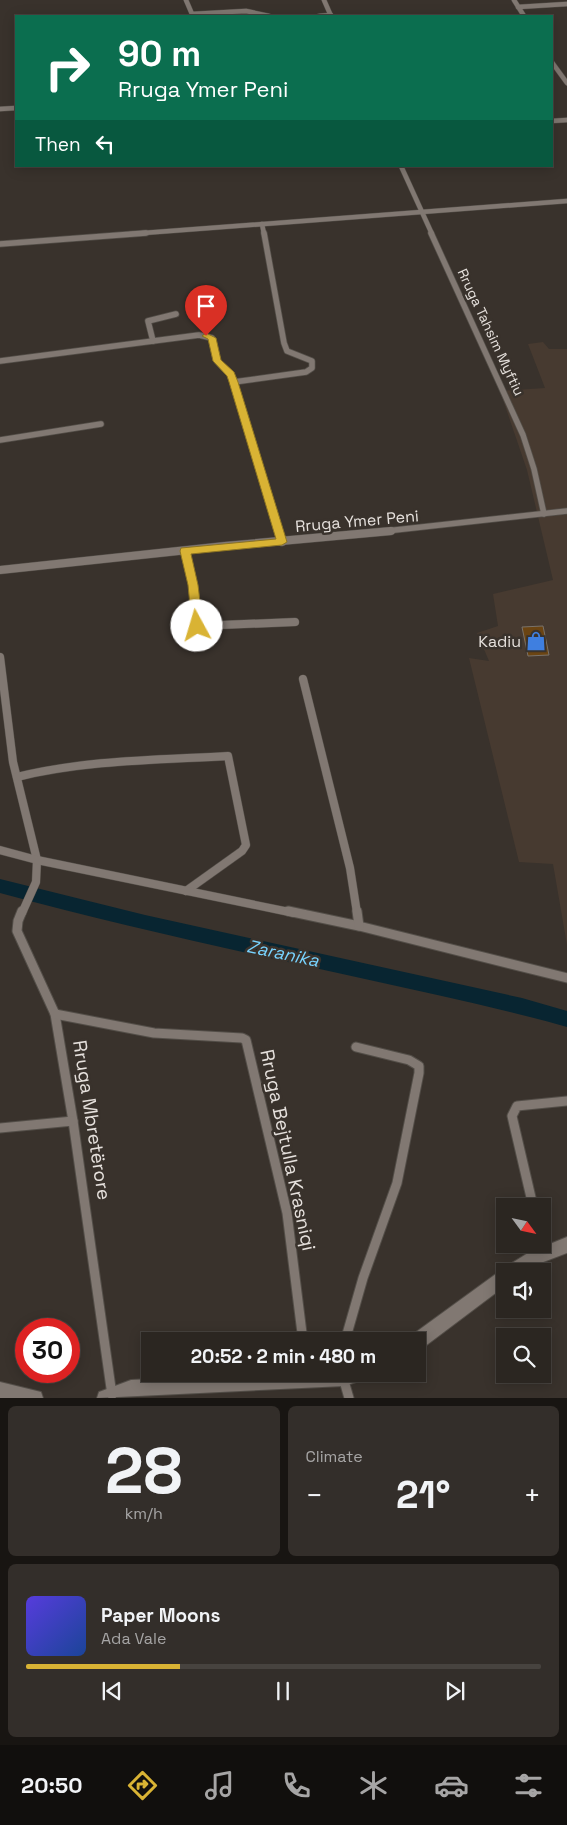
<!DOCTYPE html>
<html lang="en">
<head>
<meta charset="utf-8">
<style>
	:root { --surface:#2b2621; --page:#332e2a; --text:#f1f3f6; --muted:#a6a5a5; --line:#47433f; --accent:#d9b334 }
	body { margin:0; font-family:"Space Grotesk",sans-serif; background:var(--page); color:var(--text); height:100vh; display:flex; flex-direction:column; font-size:19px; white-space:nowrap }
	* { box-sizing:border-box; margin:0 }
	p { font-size:16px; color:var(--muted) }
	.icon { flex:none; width:28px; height:28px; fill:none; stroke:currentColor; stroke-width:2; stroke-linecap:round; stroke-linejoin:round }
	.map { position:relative; height:1398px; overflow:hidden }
	.details { display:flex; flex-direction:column; gap:8px; padding:8px; background:#181512; flex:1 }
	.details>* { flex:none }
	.hud { position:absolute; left:15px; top:15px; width:538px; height:152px; border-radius:0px; box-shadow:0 2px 12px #0003,0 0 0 1px var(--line); background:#0b6e4f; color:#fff; overflow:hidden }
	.needle { width:32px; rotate:123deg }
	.tools { position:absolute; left:496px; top:1198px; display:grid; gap:10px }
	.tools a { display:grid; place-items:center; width:55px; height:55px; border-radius:0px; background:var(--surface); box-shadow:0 2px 12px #0003,0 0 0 1px var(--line); font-size:25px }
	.speed { position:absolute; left:15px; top:1318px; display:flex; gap:10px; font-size:25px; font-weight:700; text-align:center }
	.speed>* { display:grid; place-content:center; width:65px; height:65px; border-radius:50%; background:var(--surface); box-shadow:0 2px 12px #0003,0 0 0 1px var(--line); line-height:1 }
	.speed .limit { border:8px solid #d22; background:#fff; color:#111 }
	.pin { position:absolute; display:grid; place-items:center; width:42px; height:42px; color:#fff; margin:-51px -21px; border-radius:50% 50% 50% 0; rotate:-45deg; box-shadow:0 0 5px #0007 }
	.pin .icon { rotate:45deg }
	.me { position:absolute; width:55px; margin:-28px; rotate:354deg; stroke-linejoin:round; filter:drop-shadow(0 0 4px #0008) }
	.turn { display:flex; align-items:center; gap:18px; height:105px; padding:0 20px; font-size:22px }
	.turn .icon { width:65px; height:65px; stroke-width:2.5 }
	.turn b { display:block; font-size:35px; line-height:42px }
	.then { display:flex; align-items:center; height:48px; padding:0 20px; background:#0003; gap:10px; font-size:19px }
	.big { font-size:38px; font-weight:600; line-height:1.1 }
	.details .widget { flex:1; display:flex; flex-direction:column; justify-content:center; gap:8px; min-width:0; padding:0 18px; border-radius:8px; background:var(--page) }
	.details .dial { align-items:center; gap:0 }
	.dial b { font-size:65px; line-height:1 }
	.song { display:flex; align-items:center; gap:15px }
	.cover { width:60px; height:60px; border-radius:8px; background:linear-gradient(135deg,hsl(250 70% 55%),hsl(220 70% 35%)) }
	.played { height:5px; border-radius:2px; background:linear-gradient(90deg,var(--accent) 30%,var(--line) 30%) }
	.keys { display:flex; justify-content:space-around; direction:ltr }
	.heat { display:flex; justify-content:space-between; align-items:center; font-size:28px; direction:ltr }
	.details .tiles { flex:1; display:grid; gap:8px; grid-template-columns:1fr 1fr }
	.widget:last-child { grid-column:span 2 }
	.trip { position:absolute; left:141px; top:1332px; width:285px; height:50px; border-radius:0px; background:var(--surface); box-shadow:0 2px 12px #0003,0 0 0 1px var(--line); font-weight:600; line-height:50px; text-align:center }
	.tabs { display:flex; height:80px; justify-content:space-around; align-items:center; background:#110f0d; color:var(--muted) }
	.tabs .icon { width:35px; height:35px }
	.tabs .active { color:var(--accent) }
	.tabs b { font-size:22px; color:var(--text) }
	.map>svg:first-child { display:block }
	.built { fill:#473a30 }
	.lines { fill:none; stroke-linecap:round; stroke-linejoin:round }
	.river { fill:#082531; fill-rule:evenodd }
	.building { fill:#6b4412; stroke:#79726a }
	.street-far3-casing { stroke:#534e48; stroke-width:5.5 }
	.street-far2-casing { stroke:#534e48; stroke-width:7 }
	.street-far1-casing { stroke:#534e48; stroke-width:9 }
	.street-casing { stroke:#534e48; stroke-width:11 }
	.secondary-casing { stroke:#534e48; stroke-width:2 }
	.street-far3 { stroke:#817872; stroke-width:4.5 }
	.street-far2 { stroke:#817872; stroke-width:5.5 }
	.street-far1 { stroke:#817872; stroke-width:8 }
	.street { stroke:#817872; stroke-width:9 }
	.secondary { fill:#817872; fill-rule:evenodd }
	.route { fill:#d9b334; stroke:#8d7422 }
	.labels { text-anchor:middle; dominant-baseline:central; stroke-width:5; stroke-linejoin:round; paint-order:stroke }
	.far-street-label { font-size:14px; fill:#e6e1dd; stroke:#39322c }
	.street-label { font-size:16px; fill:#e6e1dd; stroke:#39322c }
	.poi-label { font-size:16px; fill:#e6e1dd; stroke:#39322c; text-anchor:end }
	.water-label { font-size:18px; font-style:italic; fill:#78d3fe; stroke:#39322c }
	.near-street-label { font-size:19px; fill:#e6e1dd; stroke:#39322c }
</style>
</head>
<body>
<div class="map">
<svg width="567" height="1398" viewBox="0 0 567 1398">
	<rect width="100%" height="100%" fill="#39322c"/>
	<polygon class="built" points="543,342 549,349 567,349 567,945 553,864 519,862 469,658 489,661 477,633 498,626 493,594 553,580 527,470 500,391 545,388 528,344"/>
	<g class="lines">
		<path class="river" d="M0,879L145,915L522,998L567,1011V1027C500,1008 432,994 365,979C243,952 121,926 0,893Z"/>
	</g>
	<polygon class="building" points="543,626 549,655 528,656 522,627"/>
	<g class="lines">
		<defs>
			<g id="street-far3">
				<polyline points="186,0 192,14 246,11 269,16"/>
				<polyline points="324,0 331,16"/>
				<polyline points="514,0 524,16"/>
				<polyline points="518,7 567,4"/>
				<polyline points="319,16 331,15"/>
				<polyline points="551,61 567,83"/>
				<polyline points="0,109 16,108"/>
				<polyline points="551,121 567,120"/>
				<polyline points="401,166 432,234"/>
				<polyline points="262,224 264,234"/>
				<polyline points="130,234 567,201"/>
			</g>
			<g id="street-far2">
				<polyline points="431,233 523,435 534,469 544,514"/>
				<polyline points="0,244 146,233"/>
				<polyline points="153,341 148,321 176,314"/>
				<polyline points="0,361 199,335 212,338 217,361 230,374 234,382 279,532"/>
				<polyline points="234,382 306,372 312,368 312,361 287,351 284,343 264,233"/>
				<polyline points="0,440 101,424"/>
				<polyline points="377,532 567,511"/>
			</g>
			<g id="street-far1">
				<polyline points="279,531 282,542"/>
				<polyline points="185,551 193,585 197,626 295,622"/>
				<polyline points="0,570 225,546 391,531"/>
				<polyline points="0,657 13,762 37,860 36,882 22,913"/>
				<polyline points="303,679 350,868 357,913"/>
				<path d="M17,777C85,760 158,760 228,756L246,845L242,851L186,891"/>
				<polyline points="0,850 37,860 294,913"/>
			</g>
			<g id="street">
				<polyline points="22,911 18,921 17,931 55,1014 73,1121 112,1395"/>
				<polyline points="288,911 359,926 567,978"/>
				<polyline points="357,911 359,926"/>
				<polyline points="55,1014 154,1033 242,1038 246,1040 287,1213 303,1341"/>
				<polyline points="0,1128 73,1121"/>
				<polyline points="533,1206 512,1116 517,1106 567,1101"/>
				<polyline points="542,1233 550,1250"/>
				<polyline points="345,1341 363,1278 397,1183 419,1073 419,1066 409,1060 356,1047"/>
				<polyline points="342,1374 349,1398"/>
			</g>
			<g id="secondary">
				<polygon points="567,1237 567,1253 538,1264 526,1271 505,1271 505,1286 424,1347 418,1349 418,1341 410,1341 412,1335 500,1271 505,1268 507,1266 528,1253"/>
				<polygon points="247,1374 364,1374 362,1380 344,1386 97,1398 99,1392 131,1380"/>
				<polygon points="0,1382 41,1392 43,1398 0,1398"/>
			</g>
		</defs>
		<use href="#street-far3" class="street-far3-casing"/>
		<use href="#street-far2" class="street-far2-casing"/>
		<use href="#street-far1" class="street-far1-casing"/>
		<use href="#street" class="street-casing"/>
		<use href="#secondary" class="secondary-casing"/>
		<use href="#street-far3" class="street-far3"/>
		<use href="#street-far2" class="street-far2"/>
		<use href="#street-far1" class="street-far1"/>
		<use href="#street" class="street"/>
		<use href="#secondary" class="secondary"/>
	</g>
	<polygon class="route" points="206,333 216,338 221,360 234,372 238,382 287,542 282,545 191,554 198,585 203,626 197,630 192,626 188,585 180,551 181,548 276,539 229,382 227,376 213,361 208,339 202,336"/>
	<defs>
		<symbol id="shop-bare" viewBox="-9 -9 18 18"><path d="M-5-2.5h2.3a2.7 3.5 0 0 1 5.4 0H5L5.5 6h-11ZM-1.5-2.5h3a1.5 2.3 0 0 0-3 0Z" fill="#3f7fe0" stroke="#39322c" stroke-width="2.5" paint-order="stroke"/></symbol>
	</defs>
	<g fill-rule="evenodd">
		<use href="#shop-bare" x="522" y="627" width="28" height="28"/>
	</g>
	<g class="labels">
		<g class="far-street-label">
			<text transform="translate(491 332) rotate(65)">Rruga Tahsim Myftiu</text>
		</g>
		<g class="street-label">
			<text transform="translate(357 521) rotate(-5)">Rruga Ymer Peni</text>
		</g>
		<g class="poi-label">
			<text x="521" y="641">Kadiu</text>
		</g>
		<g class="water-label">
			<text transform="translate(283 953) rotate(12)">Zaranika</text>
		</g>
		<g class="near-street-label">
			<text transform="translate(92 1120) rotate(81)">Rruga Mbretërore</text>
			<text transform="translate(288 1150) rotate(78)">Rruga Bejtulla Krasniqi</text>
		</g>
	</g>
</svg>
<div class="tools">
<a><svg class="needle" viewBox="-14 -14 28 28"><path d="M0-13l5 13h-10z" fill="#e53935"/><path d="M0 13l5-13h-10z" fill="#a6a5a5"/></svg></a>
<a><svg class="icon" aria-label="sound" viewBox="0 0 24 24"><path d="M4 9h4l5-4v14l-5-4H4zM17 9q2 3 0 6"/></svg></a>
<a><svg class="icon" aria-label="search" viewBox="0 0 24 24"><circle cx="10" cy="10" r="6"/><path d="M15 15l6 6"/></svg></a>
</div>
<div class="speed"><div class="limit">30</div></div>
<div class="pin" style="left:206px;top:336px;background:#d93025"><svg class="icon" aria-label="arrive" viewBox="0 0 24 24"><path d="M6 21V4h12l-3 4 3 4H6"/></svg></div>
<svg class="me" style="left:197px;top:626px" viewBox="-20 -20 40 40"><circle r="19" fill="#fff"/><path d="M0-13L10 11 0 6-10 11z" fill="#d9b334"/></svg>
<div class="trip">20:52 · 2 min · 480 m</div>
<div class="hud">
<div class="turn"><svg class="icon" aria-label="right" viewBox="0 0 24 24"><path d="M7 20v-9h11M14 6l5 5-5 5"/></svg><div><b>90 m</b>Rruga Ymer Peni</div></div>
<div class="then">Then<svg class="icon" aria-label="left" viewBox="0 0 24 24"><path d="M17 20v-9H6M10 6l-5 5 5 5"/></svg></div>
</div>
</div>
<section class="details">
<div class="tiles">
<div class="widget dial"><b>28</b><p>km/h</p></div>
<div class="widget"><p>Climate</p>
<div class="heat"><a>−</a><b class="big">21°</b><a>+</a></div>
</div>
<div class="widget">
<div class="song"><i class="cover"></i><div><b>Paper Moons</b><p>Ada Vale</p></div></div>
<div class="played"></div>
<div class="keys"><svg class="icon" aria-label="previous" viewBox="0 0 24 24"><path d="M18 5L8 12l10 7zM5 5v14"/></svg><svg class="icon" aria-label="pause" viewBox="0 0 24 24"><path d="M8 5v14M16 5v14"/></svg><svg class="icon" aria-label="next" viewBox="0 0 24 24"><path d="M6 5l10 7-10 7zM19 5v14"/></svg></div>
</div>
</div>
</section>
<nav class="tabs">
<b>20:50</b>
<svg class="icon active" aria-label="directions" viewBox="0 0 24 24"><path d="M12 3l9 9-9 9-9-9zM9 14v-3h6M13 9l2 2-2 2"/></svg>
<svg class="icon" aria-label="music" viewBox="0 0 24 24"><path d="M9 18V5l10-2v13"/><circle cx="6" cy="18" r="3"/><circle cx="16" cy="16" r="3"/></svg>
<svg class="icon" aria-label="phone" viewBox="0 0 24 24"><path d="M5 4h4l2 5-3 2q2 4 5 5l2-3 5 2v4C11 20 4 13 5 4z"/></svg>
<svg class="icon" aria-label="climate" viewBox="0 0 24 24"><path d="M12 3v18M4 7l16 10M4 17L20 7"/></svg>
<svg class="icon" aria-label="car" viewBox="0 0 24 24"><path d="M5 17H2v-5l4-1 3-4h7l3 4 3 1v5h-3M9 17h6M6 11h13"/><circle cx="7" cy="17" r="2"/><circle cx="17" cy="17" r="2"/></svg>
<svg class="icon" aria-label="filters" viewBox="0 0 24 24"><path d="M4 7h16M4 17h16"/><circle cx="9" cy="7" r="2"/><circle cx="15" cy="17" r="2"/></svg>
</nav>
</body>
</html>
